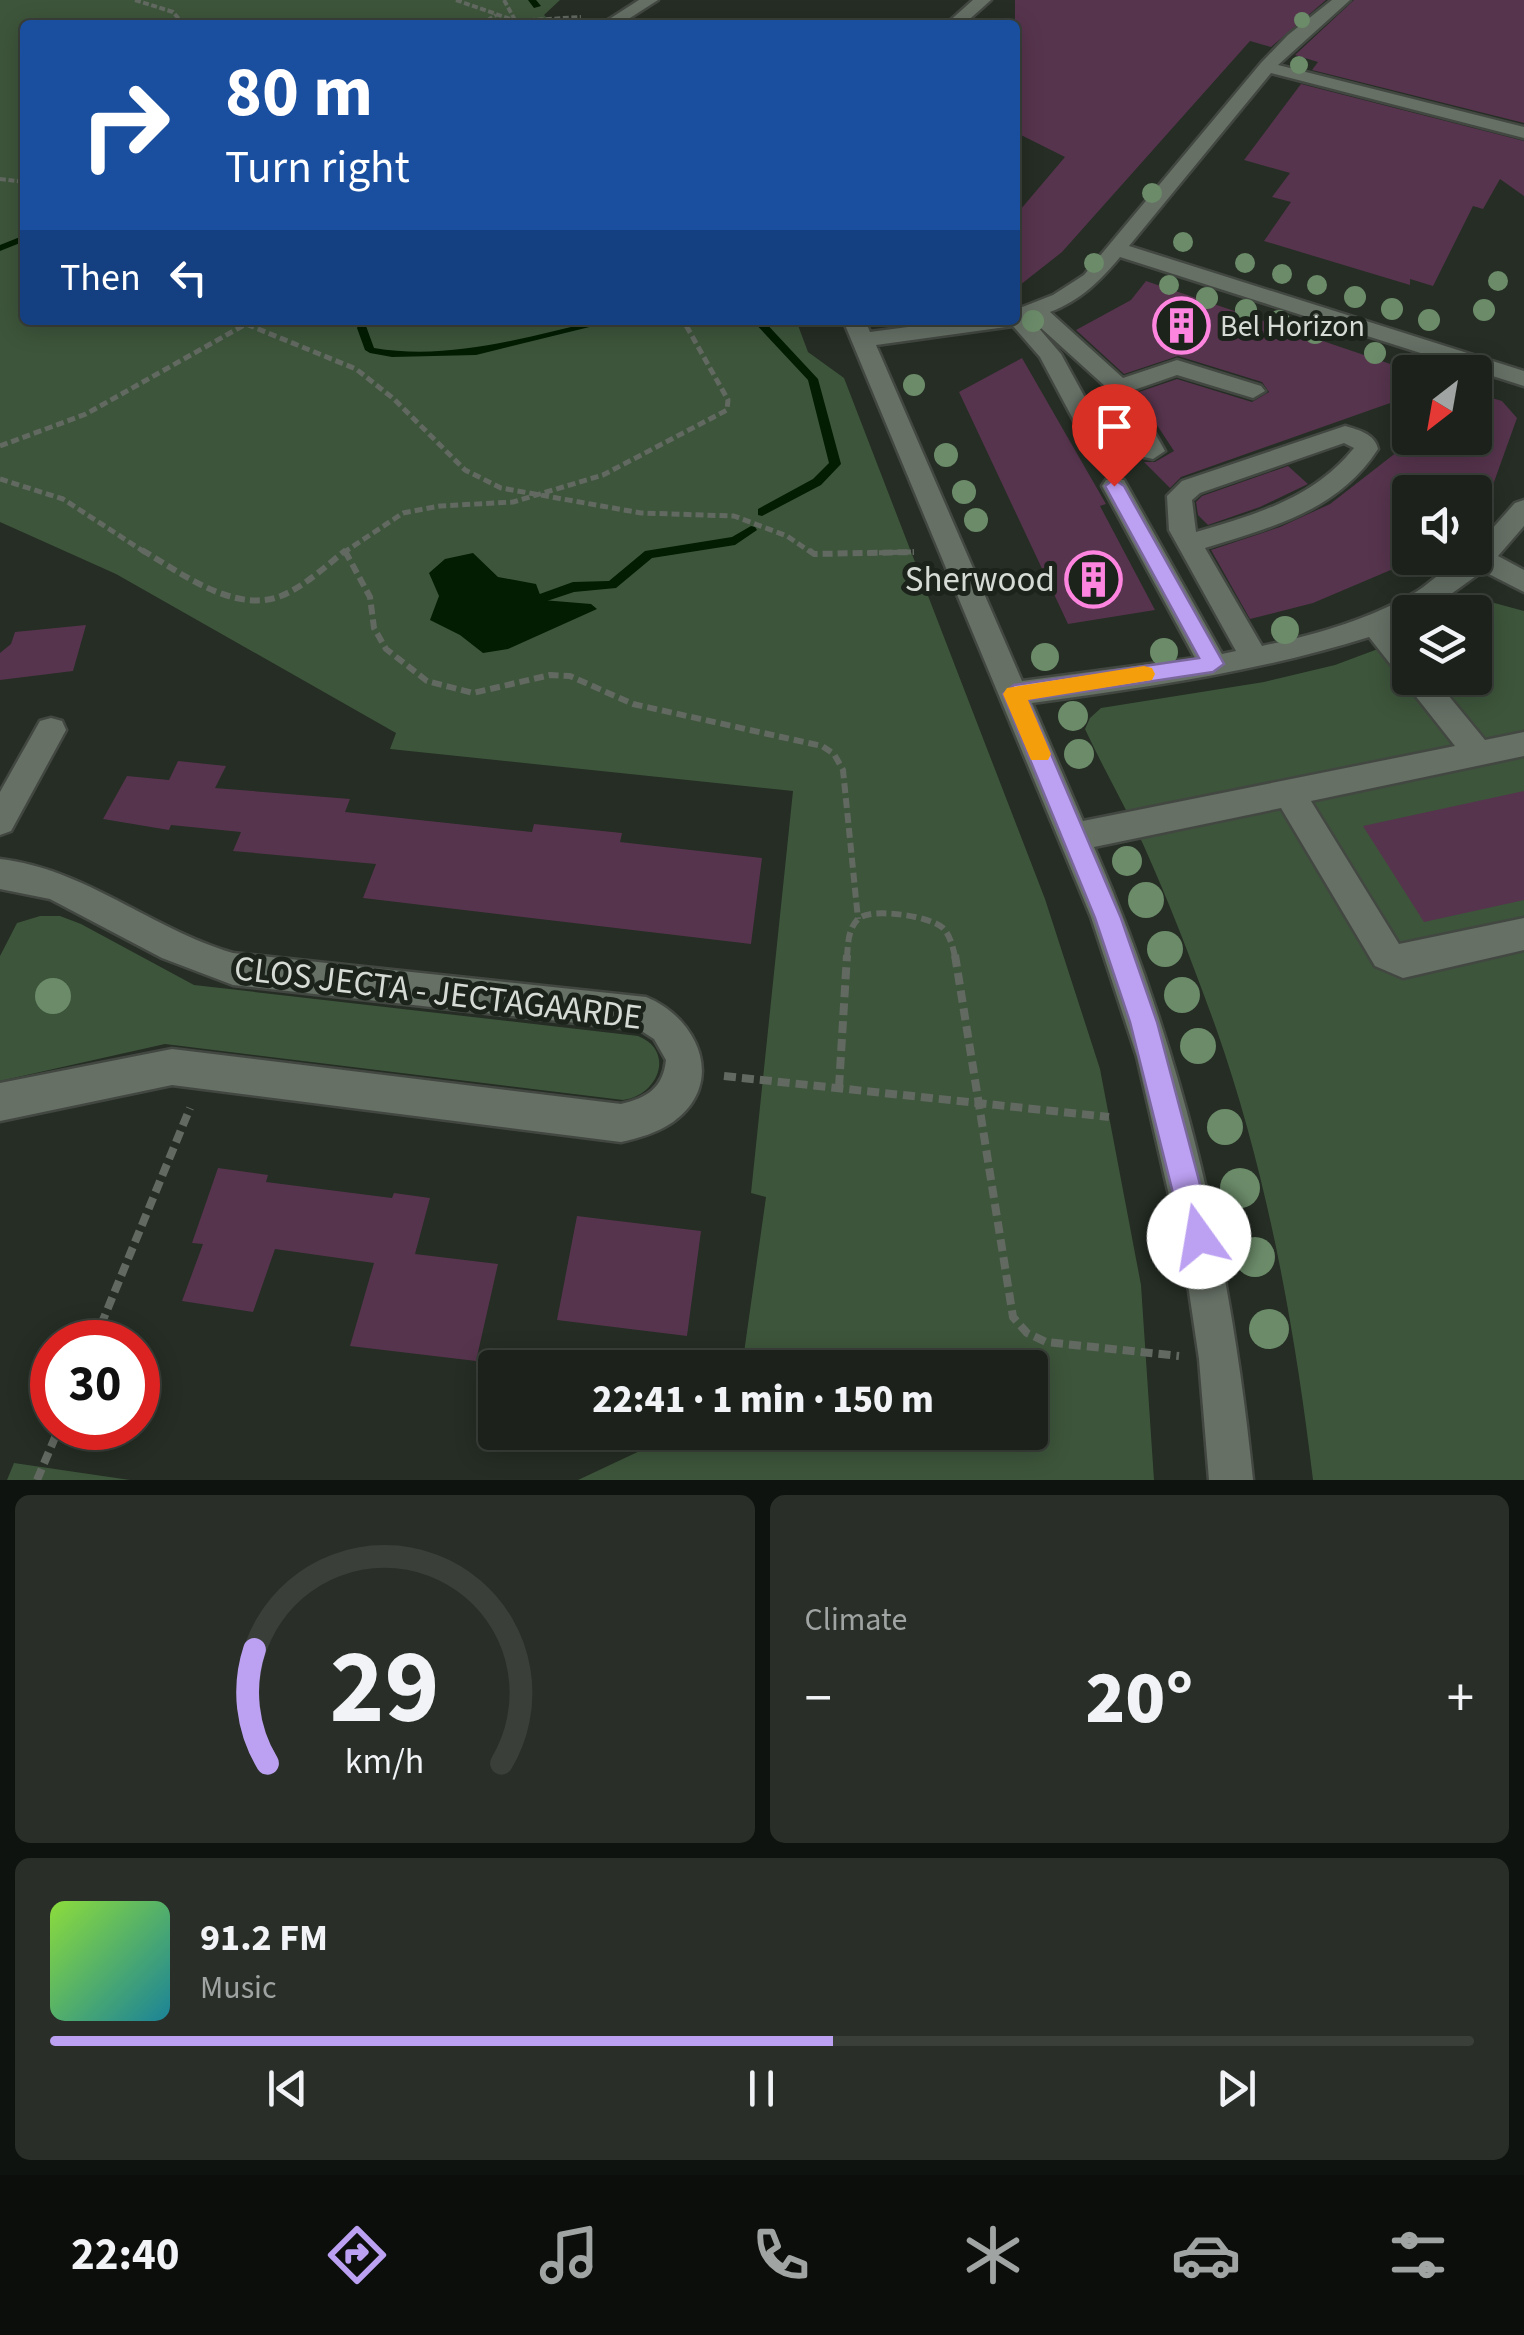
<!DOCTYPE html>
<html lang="en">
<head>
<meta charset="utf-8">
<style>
	:root { --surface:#1c221b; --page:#292f28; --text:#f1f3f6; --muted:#a0a4a3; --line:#3a3f3a; --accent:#bca0f2 }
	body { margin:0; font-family:"Source Sans 3",sans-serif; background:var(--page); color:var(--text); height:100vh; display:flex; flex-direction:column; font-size:38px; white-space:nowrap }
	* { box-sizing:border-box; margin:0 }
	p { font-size:32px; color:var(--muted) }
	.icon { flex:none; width:55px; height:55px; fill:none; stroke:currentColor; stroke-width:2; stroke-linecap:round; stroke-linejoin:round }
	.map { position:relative; height:1480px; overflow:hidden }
	.panel { display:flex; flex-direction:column; gap:15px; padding:15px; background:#0f130f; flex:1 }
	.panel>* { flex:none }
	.hud { position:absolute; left:20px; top:20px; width:1000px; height:305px; border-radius:10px; box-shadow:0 5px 25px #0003,0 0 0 2px var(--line); background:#1a4fa0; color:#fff; overflow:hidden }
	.needle { width:65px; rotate:211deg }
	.buttons { position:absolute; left:1392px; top:355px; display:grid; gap:20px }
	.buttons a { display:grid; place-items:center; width:100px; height:100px; border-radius:10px; background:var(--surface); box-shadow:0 5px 25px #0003,0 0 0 2px var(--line); font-size:50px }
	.speed { position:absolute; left:30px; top:1320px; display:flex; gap:20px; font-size:50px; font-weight:700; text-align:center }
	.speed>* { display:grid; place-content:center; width:130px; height:130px; border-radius:50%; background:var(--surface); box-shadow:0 5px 25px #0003,0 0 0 2px var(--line); line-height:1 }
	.speed .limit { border:15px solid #d22; background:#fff; color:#111 }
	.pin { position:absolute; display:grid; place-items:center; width:85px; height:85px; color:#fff; margin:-102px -42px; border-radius:50% 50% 50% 0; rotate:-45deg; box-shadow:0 0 10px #0007 }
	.pin .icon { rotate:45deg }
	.me { position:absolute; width:110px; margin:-55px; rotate:347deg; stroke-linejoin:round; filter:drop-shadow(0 0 8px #0008) }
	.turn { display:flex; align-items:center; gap:35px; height:210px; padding:0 40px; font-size:45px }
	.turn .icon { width:130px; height:130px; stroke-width:2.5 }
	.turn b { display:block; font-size:70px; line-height:85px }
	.then { display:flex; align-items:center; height:95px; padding:0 40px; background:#0003; gap:20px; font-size:38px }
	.big { font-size:75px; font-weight:800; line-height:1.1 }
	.panel .card { flex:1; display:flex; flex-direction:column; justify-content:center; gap:15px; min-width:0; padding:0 35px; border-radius:15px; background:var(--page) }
	.panel .dial { align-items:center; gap:0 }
	.dial svg { height:260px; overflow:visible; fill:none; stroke:var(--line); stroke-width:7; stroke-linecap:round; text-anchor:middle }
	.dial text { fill:var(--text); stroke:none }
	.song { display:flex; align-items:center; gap:30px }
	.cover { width:120px; height:120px; border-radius:15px; background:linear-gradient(135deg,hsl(90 70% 55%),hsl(190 70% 35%)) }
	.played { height:10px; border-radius:5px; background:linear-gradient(90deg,var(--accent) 55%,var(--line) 55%) }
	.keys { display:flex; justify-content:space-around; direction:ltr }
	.heat { display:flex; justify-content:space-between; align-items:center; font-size:55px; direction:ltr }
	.panel .tiles { flex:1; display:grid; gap:15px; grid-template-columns:1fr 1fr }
	.card:last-child { grid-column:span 2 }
	.trip { position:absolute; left:478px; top:1350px; width:570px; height:100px; border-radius:10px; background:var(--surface); box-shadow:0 5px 25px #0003,0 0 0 2px var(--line); font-weight:800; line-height:100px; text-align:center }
	.dock { display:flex; height:160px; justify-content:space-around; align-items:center; background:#0b0e0b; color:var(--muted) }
	.dock .icon { width:70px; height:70px }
	.dock .current { color:var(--accent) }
	.dock b { font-size:45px; color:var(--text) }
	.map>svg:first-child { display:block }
	.green { fill:#3d553b }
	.water { fill:#021d02 }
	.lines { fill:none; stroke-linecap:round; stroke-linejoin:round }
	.stream { fill:#021d02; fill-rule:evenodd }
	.building { fill:#56344d }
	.minor-casing { stroke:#424841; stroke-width:5 }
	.path-far3 { stroke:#626961; stroke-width:4; stroke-dasharray:6 2.5; stroke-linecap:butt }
	.path-far2 { stroke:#626961; stroke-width:5; stroke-dasharray:8 4; stroke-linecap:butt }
	.path-far1 { stroke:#626961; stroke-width:6; stroke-dasharray:10 5; stroke-linecap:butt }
	.path { stroke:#626961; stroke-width:8; stroke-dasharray:12 6; stroke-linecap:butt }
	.minor { fill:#667065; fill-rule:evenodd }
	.tree { fill:#6b8b69 }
	.route { fill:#bca0f2; stroke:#7a689d; stroke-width:2.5 }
	.slow { fill:#f59e0b }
	.labels { text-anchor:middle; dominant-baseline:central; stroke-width:10; stroke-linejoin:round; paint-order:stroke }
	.far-poi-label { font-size:30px; fill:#d6dbd5; stroke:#1b231b; text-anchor:start }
	.poi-label { font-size:35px; fill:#d6dbd5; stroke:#1b231b; text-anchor:end }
	.street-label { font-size:35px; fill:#d6dbd5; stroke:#1b231b }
</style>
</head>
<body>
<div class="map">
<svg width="1524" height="1480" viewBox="0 0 1524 1480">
	<rect width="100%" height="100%" fill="#252d24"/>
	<g class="green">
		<polygon points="0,0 560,0 544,15 554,25 25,25 25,320 796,320 808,352 844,378 1045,899 1100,1069 1141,1285 1154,1480 578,1480 678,1433 1030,1432 1030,1368 742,1367 766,1197 751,1193 793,791 390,749 396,733 116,574 0,522"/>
		<path d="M1487,601L1524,611V1480H1313C1295,1328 1267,1173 1216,1028C1194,967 1170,904 1143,844C1125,806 1103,768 1085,729L1090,718L1101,708L1264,682L1335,665L1410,637V678H1475V612H1455Z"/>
		<path d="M40,916H60L81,924L194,985L638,1036C676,1051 658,1096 623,1100L165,1044L0,1081V956L17,923Z"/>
		<polygon points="14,1463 130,1480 7,1480"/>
	</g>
	<polygon class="water" points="473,553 498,577 536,584 542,600 591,604 597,609 508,649 483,653 460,635 430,620 439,596 429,573 445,559"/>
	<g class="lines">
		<g class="stream">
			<polygon points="528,0 536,0 541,6 534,8"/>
			<polygon points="460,18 467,20 463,25 455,25"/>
			<polygon points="25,235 25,241 0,251 0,245"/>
			<path d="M600,320H618L476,355L392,357L370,353L365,350L357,328L358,326H366L374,348C450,361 527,337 600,320Z"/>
			<polygon points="752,320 763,320 818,379 841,464 821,485 762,516 758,515 758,509 813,479 829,463 808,380"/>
			<polygon points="751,526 755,527 757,530 735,545 652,558 616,588 574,592 541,603 535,598 537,595 573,582 609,581 645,551 732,537"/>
		</g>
	</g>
	<g class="building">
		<polygon points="1015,0 1326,0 1271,47 1250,41 1062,252 1015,289 1015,216 1065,157 1015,132"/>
		<polygon points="1354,0 1524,0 1524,123 1312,70 1318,62 1295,55"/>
		<polygon points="1301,84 1524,141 1524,196 1500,179 1483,209 1473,206 1433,286 1410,279 1410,285 1264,241 1291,202 1272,197 1290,173 1244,160"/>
		<polygon points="1146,281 1414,372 1410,372 1410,396 1181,477 1170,488 1144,462 1155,462 1174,451 1136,393 1177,379 1252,402 1269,392 1262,382 1178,356 1124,374 1076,330 1131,300"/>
		<polygon points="1022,358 1106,504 1100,506 1155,610 1068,624 959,392"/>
		<polygon points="1475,393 1502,401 1517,418 1494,482 1475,503 1475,492 1410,492 1410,558 1419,558 1313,603 1250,619 1211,550 1280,527 1330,504 1415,438 1475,438"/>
		<polygon points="1288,466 1308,484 1260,507 1208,525 1198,515 1196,502 1202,496"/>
		<polygon points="86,625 73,671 0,680 0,653 11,644 15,632"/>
		<polygon points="178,761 226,766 215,788 350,799 345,812 532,832 534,824 622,833 620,842 762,858 751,944 363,898 376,864 233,851 241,832 171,825 169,830 103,819 127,776 169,780"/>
		<polygon points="1524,791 1524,900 1424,922 1363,826"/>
		<polygon points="218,1168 268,1175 266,1182 392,1198 394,1193 430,1198 415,1254 498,1264 476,1361 350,1346 374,1263 275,1249 253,1312 182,1301 203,1244 192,1243"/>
		<polygon points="577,1216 701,1231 687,1336 557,1320"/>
	</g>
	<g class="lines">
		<defs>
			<g id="minor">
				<polygon points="639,0 658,0 619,25 600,25"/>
				<polygon points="973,0 991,0 963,25 945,25"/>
				<path d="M1332,0H1350L1278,65L1524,127V138L1271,73L1129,246L1524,371V386L1120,257C1100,281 1081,300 1050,312L1123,378L1177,360L1261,386L1265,391L1253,398L1177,375L1131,391L1165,451L1153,459L1144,457L1106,387L1031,319L1061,354L1118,458L1106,466L1097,464L1040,357L1013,326L876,345L1022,681L1195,658L1102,486L1106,480H1124L1222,654L1236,651L1169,530L1167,496L1182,481L1345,426C1359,430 1375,434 1378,449C1338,511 1272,527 1205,548L1262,646C1314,635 1369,620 1416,592C1434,581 1453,558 1475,558V548L1515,503L1524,500V526L1498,556L1524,570V592L1483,571L1433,607L1410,612V618L1392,627L1410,648V678H1434L1485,740L1524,732V756L1311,801L1399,944L1524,918V950L1403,978L1375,966L1281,808L1094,847C1183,1051 1231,1259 1253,1480H1209L1199,1359L1185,1264L1137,1057L1091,917L843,320H865L870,332L961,320H1015V310L1053,295L1084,275L1261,63L1288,35ZM1344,443L1354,448C1313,499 1256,514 1196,532L1192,500L1200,493ZM1369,637L1455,746L1083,821L1032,703C1147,687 1258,672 1369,637Z"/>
				<polygon points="51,718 62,721 66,730 11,831 0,835 0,792 40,721"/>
				<path d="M0,859C86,869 151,929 233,953L646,997C698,1018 727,1083 673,1122C657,1133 639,1138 621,1142L172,1085L0,1121V1083L172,1049L621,1104C647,1098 663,1088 666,1060L654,1039L640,1030L233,985L162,958L50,899L0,889Z"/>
			</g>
		</defs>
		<use href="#minor" class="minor-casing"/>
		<g class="path-far3">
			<polyline points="135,0 173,12 184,25"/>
			<polyline points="456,0 516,21 581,17"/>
			<polyline points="504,0 515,20"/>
			<polyline points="480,25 496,15"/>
			<polyline points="0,179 25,182"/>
		</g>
		<g class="path-far2">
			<polyline points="241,320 246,324 254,320"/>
			<polyline points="0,446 86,414 246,324 356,369 394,399 465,470 501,488 641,513 734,516 787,536 812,553"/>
			<polyline points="0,479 63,499 146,553"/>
			<polyline points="343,553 403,513 440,506 513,502 603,475 727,410 728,400 683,320"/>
			<polyline points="867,553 914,552"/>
		</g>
		<g class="path-far1">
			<path d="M142,550C181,573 234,614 281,596C305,586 326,566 346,550"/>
			<polyline points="809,550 814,554 914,552"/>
			<polyline points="345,551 370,597 374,628 386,649 427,681 473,693 550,675 570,676 633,704 822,746 834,754 843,770 858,919"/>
			<path d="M847,957C848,944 848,929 858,919C871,907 930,916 943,928C950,935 953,947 955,957"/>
		</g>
		<g class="path">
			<polyline points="955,955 1013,1317 1027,1333 1046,1342 1179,1356"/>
			<polyline points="724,1076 1109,1117"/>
			<polyline points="839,1087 847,955"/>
			<polyline points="94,1342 190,1108"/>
			<polyline points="37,1480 59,1428"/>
		</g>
		<use href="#minor" class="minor"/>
	</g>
	<g class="tree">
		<circle cx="1302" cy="20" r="8"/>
		<circle cx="1299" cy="65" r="9"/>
		<circle cx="1152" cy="193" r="10"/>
		<circle cx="1183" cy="242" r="10"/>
		<circle cx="1094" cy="263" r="10"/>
		<circle cx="1245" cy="263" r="10"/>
		<circle cx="1282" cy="274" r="10"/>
		<circle cx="1498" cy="281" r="10"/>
		<circle cx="1169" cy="285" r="10"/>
		<circle cx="1317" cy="285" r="10"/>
		<circle cx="1355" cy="297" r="11"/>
		<circle cx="1207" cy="298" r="11"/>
		<circle cx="1392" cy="309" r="11"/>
		<circle cx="1246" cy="310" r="11"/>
		<circle cx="1484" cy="310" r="11"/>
		<circle cx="1429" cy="320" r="11"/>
		<circle cx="1033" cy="321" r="11"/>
		<circle cx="1279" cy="321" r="11"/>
		<circle cx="1315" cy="333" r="11"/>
		<circle cx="1375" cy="353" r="11"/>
		<circle cx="914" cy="385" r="11"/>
		<circle cx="946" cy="455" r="12"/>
		<circle cx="964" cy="492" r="12"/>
		<circle cx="976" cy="520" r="12"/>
		<circle cx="1285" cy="630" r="14"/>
		<circle cx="1164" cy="652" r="14"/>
		<circle cx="1045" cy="657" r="14"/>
		<circle cx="1073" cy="716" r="15"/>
		<circle cx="1079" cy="754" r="15"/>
		<circle cx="1127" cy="861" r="15"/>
		<circle cx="1146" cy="900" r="18"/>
		<circle cx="1165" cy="949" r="18"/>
		<circle cx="1182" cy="995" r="18"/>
		<circle cx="53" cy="996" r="18"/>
		<circle cx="1198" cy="1046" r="18"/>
		<circle cx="1225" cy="1127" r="18"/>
		<circle cx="1240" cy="1188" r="20"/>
		<circle cx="1255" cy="1257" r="20"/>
		<circle cx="1269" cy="1329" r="20"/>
	</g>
	<polygon class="route" points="1114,479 1124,486 1224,664 1213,672 1028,700 1121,918 1157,1022 1214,1237 1210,1247 1199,1252 1188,1247 1184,1237 1130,1022 1095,918 1003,694 1014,685 1199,658 1105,486"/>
	<polygon class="slow" points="1144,666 1152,668 1155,674 1152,680 1028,700 1051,754 1048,760 1031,760 1003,694 1007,688"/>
	<defs>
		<symbol id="building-ring" viewBox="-11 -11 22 22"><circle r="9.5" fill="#1b231b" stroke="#fe85df" stroke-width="1.5"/><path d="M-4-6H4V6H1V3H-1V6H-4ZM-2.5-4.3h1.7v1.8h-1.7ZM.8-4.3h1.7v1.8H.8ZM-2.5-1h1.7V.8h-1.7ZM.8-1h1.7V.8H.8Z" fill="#fe85df"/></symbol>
	</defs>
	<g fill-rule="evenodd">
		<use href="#building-ring" x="1150" y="294" width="63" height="63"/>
		<use href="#building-ring" x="1062" y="548" width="63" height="63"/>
	</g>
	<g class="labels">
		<g class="far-poi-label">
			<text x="1220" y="326">Bel Horizon</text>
		</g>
		<g class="poi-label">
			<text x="1055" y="580">Sherwood</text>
		</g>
		<g class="street-label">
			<text transform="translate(438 993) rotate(7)">CLOS JECTA - JECTAGAARDE</text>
		</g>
	</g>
</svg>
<div class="buttons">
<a><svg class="needle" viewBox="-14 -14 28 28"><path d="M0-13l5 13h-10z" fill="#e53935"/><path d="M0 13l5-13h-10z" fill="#a0a4a3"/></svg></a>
<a><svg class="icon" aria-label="sound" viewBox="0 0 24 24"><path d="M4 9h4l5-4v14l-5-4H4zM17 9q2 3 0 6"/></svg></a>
<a><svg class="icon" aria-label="layers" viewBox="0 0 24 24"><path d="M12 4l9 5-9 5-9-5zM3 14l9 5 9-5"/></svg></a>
</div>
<div class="speed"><div class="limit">30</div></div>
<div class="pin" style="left:1114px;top:486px;background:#d93025"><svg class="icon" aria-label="arrive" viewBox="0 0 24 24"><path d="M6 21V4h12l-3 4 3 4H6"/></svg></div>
<svg class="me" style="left:1199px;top:1237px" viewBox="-20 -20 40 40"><circle r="19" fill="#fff"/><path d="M0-13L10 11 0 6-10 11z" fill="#bca0f2"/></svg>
<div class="trip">22:41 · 1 min · 150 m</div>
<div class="hud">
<div class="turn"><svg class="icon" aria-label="right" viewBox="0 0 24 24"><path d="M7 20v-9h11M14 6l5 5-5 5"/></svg><div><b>80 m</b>Turn right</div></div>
<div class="then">Then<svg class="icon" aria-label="left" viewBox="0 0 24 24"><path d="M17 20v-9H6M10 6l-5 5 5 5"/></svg></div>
</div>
</div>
<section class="panel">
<div class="tiles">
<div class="card dial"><svg viewBox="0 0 100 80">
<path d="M14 69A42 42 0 1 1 86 69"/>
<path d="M14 69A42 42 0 0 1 10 34" stroke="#bca0f2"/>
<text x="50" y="56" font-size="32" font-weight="700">29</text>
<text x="50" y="72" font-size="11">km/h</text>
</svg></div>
<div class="card"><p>Climate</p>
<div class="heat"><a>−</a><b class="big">20°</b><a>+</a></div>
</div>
<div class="card">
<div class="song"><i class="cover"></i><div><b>91.2 FM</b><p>Music</p></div></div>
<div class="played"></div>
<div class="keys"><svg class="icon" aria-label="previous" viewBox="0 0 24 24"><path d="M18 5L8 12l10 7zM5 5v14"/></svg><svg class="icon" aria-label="pause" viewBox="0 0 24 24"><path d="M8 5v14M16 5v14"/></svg><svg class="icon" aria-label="next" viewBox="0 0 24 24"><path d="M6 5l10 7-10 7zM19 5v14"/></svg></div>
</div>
</div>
</section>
<nav class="dock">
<b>22:40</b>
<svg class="icon current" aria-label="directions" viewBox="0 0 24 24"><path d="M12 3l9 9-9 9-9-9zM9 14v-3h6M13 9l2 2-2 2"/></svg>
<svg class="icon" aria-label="music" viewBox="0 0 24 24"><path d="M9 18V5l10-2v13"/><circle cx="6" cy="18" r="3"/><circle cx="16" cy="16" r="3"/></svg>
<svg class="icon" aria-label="phone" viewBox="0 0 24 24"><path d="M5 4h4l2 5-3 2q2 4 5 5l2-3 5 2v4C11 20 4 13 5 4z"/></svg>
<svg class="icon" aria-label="climate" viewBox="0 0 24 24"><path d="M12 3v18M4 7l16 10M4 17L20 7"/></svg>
<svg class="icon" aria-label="car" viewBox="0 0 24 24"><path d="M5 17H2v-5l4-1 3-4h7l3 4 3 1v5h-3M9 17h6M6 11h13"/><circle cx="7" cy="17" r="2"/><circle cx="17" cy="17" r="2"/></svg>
<svg class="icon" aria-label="filters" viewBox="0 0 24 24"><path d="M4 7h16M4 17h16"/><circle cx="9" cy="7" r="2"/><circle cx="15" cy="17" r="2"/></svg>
</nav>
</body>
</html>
